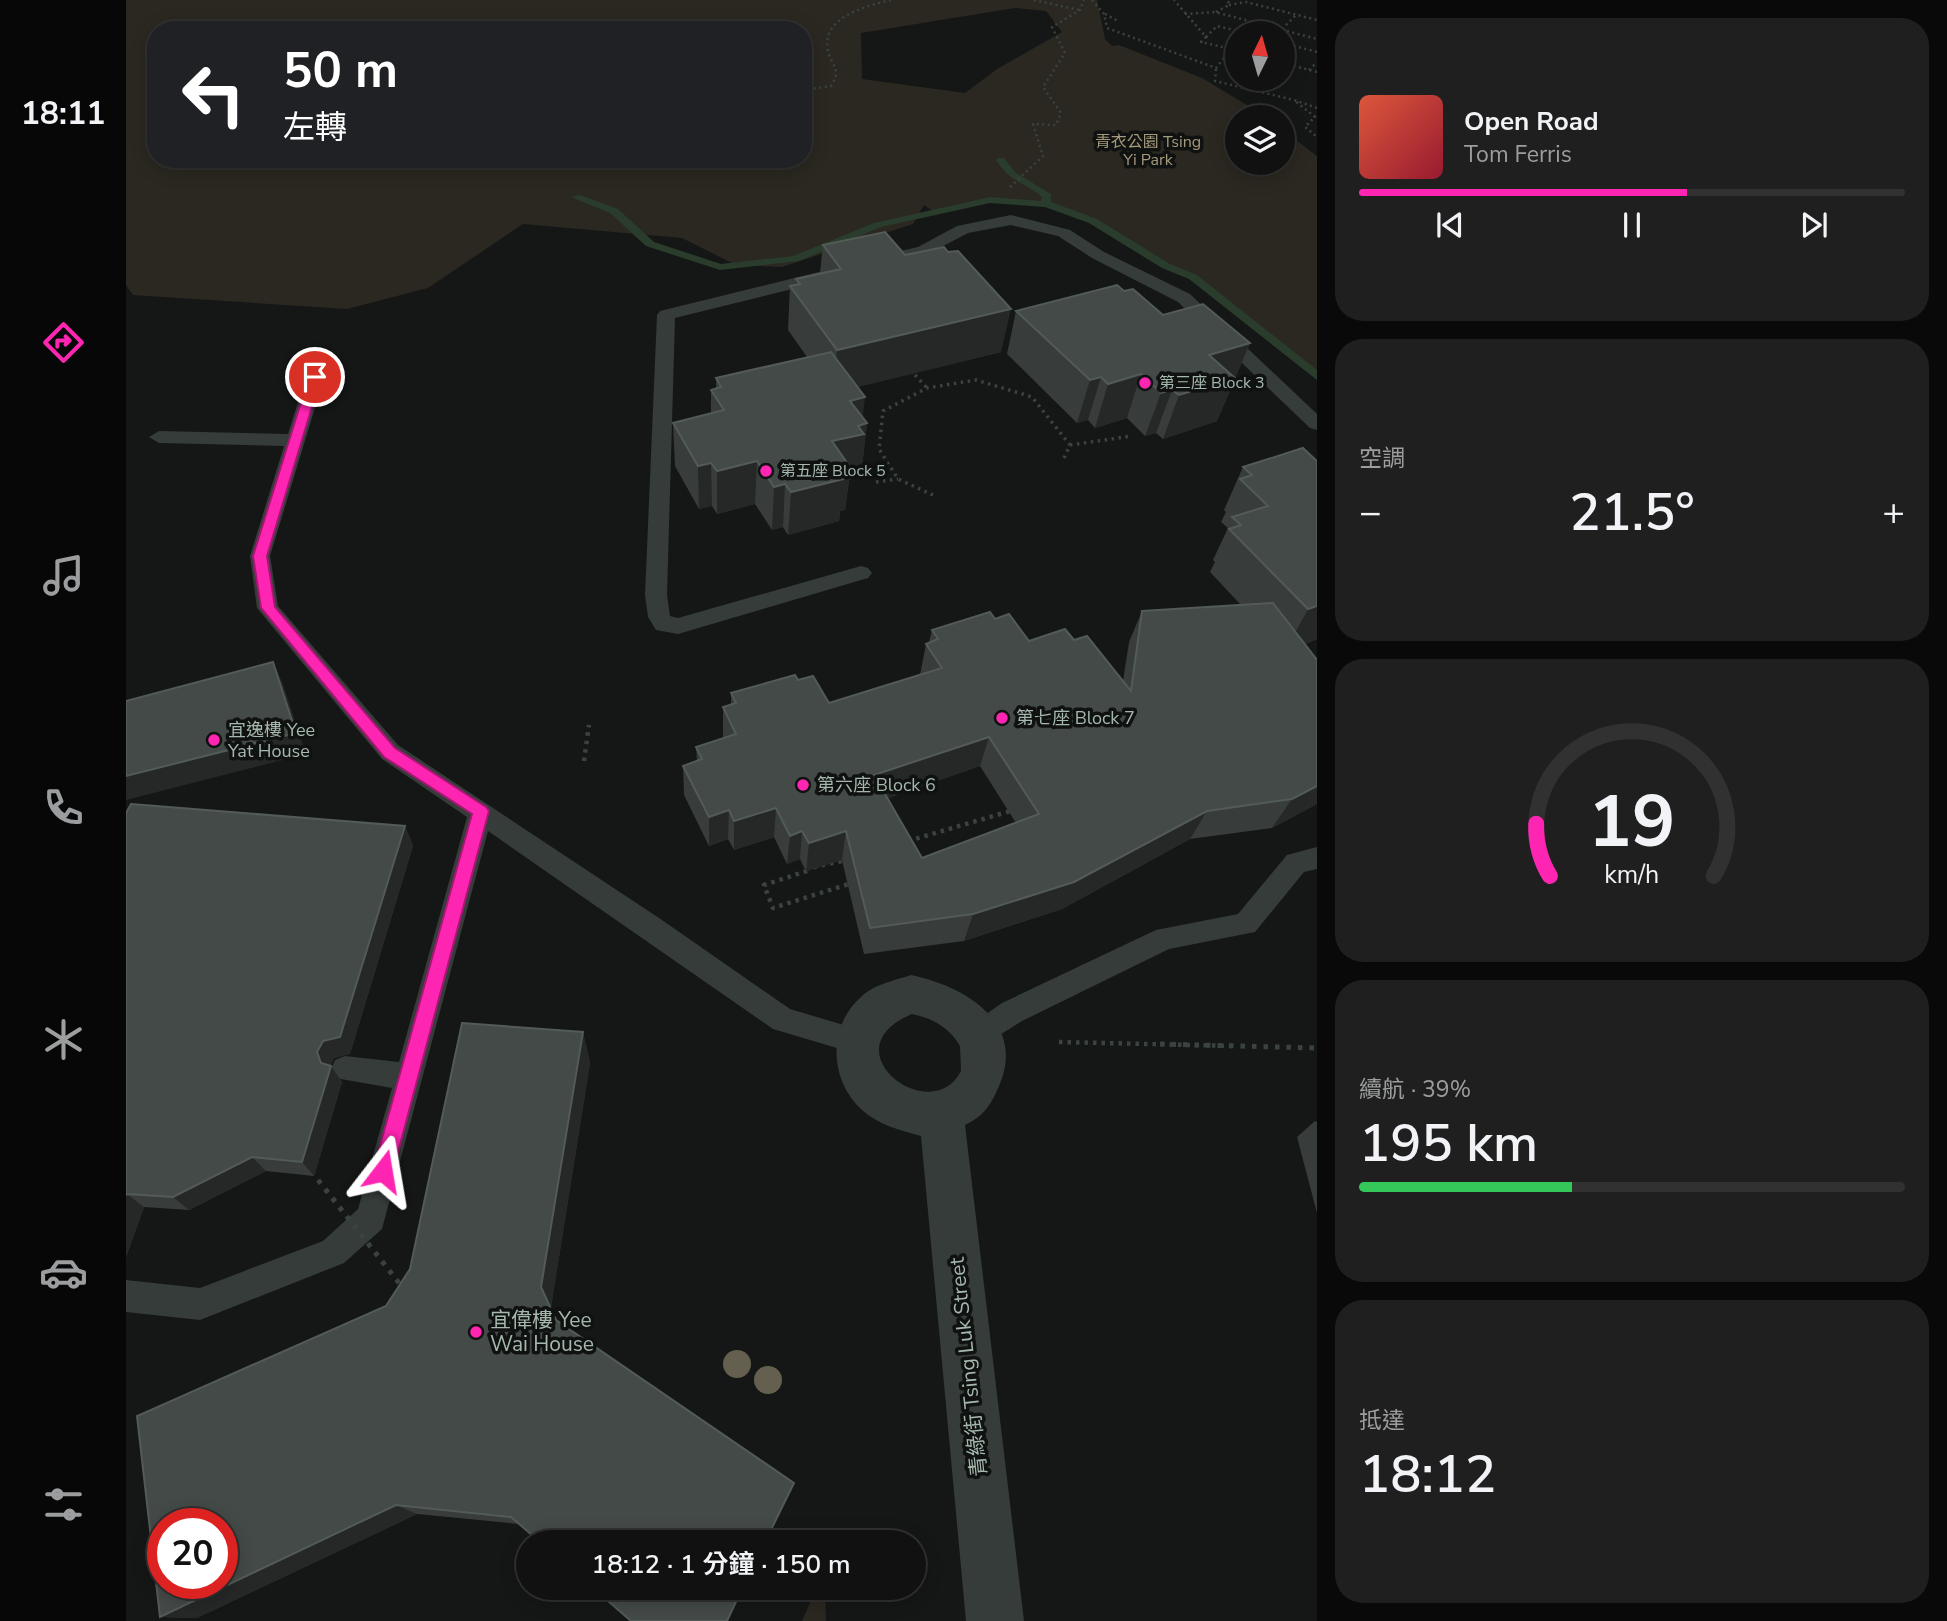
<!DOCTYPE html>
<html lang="zh-TW">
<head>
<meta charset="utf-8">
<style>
	:root { --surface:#101110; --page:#1e1f1e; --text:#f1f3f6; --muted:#9c9d9f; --line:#303130; --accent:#ff25b3 }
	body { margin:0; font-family:"Nunito Sans","Noto Sans TC",sans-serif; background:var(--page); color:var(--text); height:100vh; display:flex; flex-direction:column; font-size:26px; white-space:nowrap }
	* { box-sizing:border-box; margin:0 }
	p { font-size:23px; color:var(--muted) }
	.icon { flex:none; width:38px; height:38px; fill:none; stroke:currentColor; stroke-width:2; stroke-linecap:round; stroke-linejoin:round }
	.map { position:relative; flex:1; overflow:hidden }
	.side { display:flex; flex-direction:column; gap:18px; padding:18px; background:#090909; width:630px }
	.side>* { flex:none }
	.banner { position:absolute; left:21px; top:21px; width:665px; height:147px; border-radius:28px; box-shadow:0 4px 18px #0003,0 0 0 2px var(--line); background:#202124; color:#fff; overflow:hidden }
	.needle { width:46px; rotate:5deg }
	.tools { position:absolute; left:1099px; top:21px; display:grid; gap:14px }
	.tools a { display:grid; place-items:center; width:70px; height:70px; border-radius:50%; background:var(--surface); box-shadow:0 4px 18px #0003,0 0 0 2px var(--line); font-size:35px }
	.speed { position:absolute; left:21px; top:1508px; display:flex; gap:14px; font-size:35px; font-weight:700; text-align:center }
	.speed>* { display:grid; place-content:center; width:91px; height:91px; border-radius:50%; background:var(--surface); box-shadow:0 4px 18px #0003,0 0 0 2px var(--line); line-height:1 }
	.speed .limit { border:10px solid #d22; background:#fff; color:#111 }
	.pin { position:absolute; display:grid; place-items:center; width:60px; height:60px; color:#fff; margin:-30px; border:4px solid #fff; border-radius:50%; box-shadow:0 2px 7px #0007 }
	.me { position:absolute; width:77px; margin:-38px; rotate:14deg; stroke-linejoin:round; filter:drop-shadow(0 0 5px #0008) }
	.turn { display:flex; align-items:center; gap:24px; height:147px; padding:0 21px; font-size:32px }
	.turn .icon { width:91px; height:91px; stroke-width:2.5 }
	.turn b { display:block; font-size:49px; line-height:60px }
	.big { font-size:52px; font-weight:600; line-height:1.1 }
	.side .tile { flex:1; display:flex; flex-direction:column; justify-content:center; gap:10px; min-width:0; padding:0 24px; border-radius:28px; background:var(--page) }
	.side .dial { align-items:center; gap:0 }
	.dial svg { height:182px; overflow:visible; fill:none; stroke:var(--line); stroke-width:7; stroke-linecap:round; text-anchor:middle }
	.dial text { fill:var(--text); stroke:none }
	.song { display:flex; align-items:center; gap:21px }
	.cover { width:84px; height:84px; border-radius:10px; background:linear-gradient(135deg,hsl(10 70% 55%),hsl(350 70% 35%)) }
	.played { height:7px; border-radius:4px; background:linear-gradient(90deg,var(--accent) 60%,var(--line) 60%) }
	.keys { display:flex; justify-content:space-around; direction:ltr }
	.heat { display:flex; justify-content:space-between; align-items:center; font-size:38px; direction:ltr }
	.charge { height:10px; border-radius:5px; background:linear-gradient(90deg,#34c759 39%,var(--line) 0) }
	.trip { position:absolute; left:390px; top:1530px; width:410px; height:70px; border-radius:35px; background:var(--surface); box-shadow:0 4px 18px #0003,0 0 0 2px var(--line); font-weight:600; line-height:70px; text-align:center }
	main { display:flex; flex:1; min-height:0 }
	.tabs { display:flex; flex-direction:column; width:126px; justify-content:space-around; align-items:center; background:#060706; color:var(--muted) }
	.tabs .icon { width:49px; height:49px }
	.tabs .current { color:var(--accent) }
	.tabs b { font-size:32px; color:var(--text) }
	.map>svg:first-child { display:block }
	.green { fill:#2a2820; fill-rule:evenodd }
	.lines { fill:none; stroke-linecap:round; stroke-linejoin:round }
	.stream { fill:#2a3c2c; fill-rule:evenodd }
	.path-far3 { stroke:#3b433f; stroke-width:2.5; stroke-dasharray:2 3.5; stroke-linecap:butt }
	.path-far2 { stroke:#3b433f; stroke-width:3.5; stroke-dasharray:2.5 4.5; stroke-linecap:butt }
	.path-far1 { stroke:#3b433f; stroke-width:4.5; stroke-dasharray:3.5 5; stroke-linecap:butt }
	.path { stroke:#3b433f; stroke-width:5; stroke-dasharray:4.5 7; stroke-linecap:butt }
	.lane { fill:#353c39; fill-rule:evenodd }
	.street { fill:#353c39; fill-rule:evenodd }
	.path-bridge { stroke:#3b433f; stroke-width:5; stroke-dasharray:4.5 7; stroke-linecap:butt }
	.tree { fill:#645f4e }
	.wall { fill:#383c3b; fill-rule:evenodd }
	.shaded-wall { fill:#252827 }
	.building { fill:#444a47; stroke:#535b57; stroke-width:2; fill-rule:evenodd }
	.route { fill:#ff25b3; stroke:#a61874; stroke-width:2 }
	.poi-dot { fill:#ff25b3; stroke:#101211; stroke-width:2.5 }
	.labels { text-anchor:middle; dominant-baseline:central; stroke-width:7; stroke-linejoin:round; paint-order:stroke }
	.far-park-label { font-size:16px; fill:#a59a7b; stroke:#101211 }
	.far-poi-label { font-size:16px; fill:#a5b8ad; stroke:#101211; text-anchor:start }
	.poi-label { font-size:18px; fill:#a5b8ad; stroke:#101211; text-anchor:start }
	.near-poi-label { font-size:21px; fill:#a5b8ad; stroke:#101211; text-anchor:start }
	.near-street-label { font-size:21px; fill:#a5b8ad; stroke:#101211 }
</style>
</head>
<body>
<main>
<nav class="tabs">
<b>18:11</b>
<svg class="icon current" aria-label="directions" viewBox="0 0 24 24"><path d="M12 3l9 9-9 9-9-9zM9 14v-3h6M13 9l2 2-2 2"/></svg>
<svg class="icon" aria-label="music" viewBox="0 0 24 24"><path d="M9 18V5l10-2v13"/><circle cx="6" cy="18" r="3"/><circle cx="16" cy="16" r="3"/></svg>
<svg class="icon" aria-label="phone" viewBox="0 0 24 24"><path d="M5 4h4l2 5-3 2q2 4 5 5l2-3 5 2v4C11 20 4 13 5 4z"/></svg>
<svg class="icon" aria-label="climate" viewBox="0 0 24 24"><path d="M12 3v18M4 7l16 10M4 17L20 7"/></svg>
<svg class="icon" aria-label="car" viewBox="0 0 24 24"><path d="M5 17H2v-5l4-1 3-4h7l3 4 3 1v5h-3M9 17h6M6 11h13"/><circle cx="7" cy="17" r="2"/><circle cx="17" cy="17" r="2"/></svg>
<svg class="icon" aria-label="filters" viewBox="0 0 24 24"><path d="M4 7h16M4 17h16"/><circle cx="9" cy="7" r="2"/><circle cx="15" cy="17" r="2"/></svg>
</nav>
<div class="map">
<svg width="1191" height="1621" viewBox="0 0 1191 1621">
	<rect width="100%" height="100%" fill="#151716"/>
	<g class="green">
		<path d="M0,0H971L979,39L986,46L993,45L1076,78L1141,117H1111V163H1157V130L1191,156V376L1067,277L1040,266L949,213L890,200H864L808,212L798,205L787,224L656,267L610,265L556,238L397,224L302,288L221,309L7,295L0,285ZM889,8L920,11L936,32L871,69L839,93L736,79L735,33ZM30,30H677V159H30Z"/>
		<polygon points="691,1587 699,1587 700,1621 676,1621"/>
	</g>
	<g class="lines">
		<path class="stream" d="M872,158H878L890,173L925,194V202L971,219L1044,264L1071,275L1191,370V380L1063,279L1036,268L963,223L919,207L864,203L755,227L673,261L594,270L520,246L484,213L445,197L454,195L492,209L528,242L595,264L667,256L748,223L864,197L915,201L916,197C897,181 885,183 870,160Z"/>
		<g class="path-far3">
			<polyline points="908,0 953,10"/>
			<polyline points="966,0 978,14 981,28 1090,68 1105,49 1075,42 1080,37 1048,0"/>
			<polyline points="1103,5 1120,2 1191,20"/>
			<polyline points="1090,12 1103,5 1102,0"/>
			<polyline points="979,14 992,21"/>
			<polyline points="1059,14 1089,12 1191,39"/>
			<polyline points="1156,29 1170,15"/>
			<polyline points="1080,37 1091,26 1121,33"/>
			<polyline points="1157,43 1191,52"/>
			<polyline points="1157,63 1191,72"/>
			<polyline points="1090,69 1089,81 1168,100"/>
			<polyline points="1183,70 1191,62"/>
			<path d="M677,90L705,86C716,69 706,67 702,51C694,17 741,6 765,0"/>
			<polyline points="1191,108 1168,100 1189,117 1179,127 1191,137"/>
			<polyline points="627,162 629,159"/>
			<polyline points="884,187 917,156 907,124 930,125 935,113 917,87 939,53 926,27 954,10 958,0"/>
		</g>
		<g class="path-far2">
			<polyline points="789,375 801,388"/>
			<polyline points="944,445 1006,436"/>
			<polyline points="750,482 772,479"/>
			<polyline points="807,495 772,479 753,449 757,411 801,388 850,380 906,397 944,445 938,458"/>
		</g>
		<g class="path-far1">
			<polyline points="458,761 463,725"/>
			<polyline points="782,841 888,810"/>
			<polyline points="679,869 720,860"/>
			<polyline points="681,871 638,885 647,908 726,883"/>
			<polyline points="933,1042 1109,1046"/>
		</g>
		<polyline class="path" points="1034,1044 1191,1048"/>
		<g class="lane">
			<polygon points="885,215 944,230 978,252 1064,294 1191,414 1191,430 1184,428 1052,302 966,258 932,236 885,225 842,233 804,253 746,268 738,263 740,259 792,247 831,226"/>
			<polygon points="701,270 707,271 707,279 549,318 541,595 544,616 552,618 735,566 742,568 746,573 742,578 552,634 530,630 522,617 519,595 531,315 534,311"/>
			<polygon points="196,350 205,355 144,556 152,606 272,745 536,920 664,1009 741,1032 745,1041 741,1050 731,1054 647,1029 362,831 256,1229 218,1263 74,1320 0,1312 0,1280 74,1288 197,1241 232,1209 266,1088 209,1078 205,1069 209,1060 219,1056 273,1062 341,817 256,759 131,608 124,556 158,446 33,443 23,437 33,431 162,434 187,355"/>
			<polygon points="1191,847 1191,869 1178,872 1129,932 1043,949 896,1021 853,1048 843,1044 839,1035 843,1026 876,1003 1030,930 1112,914 1161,855"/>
		</g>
		<path class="street" d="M785,975C838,986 901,1022 873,1086C865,1105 858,1116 839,1125L898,1621H840L795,1136C773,1130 753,1125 736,1110C702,1079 702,1025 736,996C747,985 770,980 785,975ZM786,1014C806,1018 824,1028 834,1046L835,1071C806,1129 700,1050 786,1014Z"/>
		<polyline class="path-bridge" points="185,1171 277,1288"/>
	</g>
	<g class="tree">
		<circle cx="611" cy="1364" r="14"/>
		<circle cx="642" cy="1380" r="14"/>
	</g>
	<g class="wall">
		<polygon points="697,245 779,255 875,352 731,387 736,417 741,423 736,466 734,467 733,477 723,480 719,510 714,511 713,521 662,535 657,527 646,530 629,504 591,514 586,506 573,509 549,466 547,423 585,414 585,390 590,389 590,378 681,357 662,330 664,286 670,285 670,279 694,273"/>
		<polygon points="998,291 1037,315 1124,343 1091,421 1037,439 1030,433 1019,436 1001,418 969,428 962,420 951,423 881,354 890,311"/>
		<path d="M1177,448L1191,639L1179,644L1191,804L1146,828L1064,839L936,909L838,941L738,954L716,860L680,871L674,859L661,864L648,837L608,850L602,839L583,846L558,795L557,766L571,761L570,747L597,739V707L605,705V693L672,680L703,703L794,675L800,644L803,642L806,630L869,619L903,641L948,640L997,681L1003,642L1016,611L1115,605L1084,572L1089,562L1087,560L1102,528L1095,522L1100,512L1098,510L1117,467ZM854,766L890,823L796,858L761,798Z"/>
		<polygon points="0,813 279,826 287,846 224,1054 208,1058 204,1066 216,1082 188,1176 140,1171 63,1210 18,1207 0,1257"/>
		<polygon points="457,1032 464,1063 425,1307 393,1524 291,1514 71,1618 34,1617"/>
		<polygon points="1189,1121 1191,1122 1191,1213 1171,1137"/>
	</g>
	<g class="shaded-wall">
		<polygon points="885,309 875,352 707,393 711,350"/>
		<polygon points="1124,343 1091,421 1037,439 1053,395 1083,355"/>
		<polygon points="1015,374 1001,418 969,428 982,384"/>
		<polygon points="975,377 962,420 951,423 964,380"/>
		<polygon points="1046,390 1030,433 1019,436 1035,393"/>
		<polygon points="739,397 736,424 741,423 736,466 734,467 733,477 723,480 719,510 714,511 713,521 662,535 665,492 706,441 724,401"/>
		<polygon points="631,461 629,504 591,514 591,471"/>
		<polygon points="585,463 586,506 573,509 572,466"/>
		<polygon points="659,484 657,527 646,530 648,487"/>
		<polygon points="1191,606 1191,639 1159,651 1182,609"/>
		<polygon points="147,662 157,684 180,754 0,800 0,776"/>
		<polygon points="863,737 854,766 743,805 748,775"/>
		<polygon points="1191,786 1191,804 1146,828 1166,799"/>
		<polygon points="650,808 648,837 608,850 608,821"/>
		<polygon points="603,810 602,839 583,846 583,817"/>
		<polygon points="1081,811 1064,839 936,909 838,941 847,914"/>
		<polygon points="279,826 287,846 224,1054 208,1058 203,1068 205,1066 216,1082 188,1176 176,1162 195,1063 191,1052"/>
		<polygon points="676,831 674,859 661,864 664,836"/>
		<polygon points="720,831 716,860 680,871 683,843"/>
		<polygon points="457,1032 464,1063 425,1307 440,1339 415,1287"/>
		<polygon points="126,1157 140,1171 63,1210 47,1197"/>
		<polygon points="1,1194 18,1207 0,1257 0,1195"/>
		<polygon points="270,1505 291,1514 71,1618 34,1617"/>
	</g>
	<g class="building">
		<polygon points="759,232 779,255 818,247 822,252 832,251 885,309 711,350 664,286 674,284 670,279 715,269 697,245"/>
		<polygon points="991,285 998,291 1007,289 1037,315 1077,304 1124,343 1083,355 1109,378 1053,395 1046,390 1035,393 1015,374 982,384 975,377 964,380 890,311"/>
		<polygon points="705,352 739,397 724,401 741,423 732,426 738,434 706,441 724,467 711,470 717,479 665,492 659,484 648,487 631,461 591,471 585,463 572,466 547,423 598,410 585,390 595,387 590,378"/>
		<polygon points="1177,448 1191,461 1191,606 1182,609 1103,529 1115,525 1106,517 1142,506 1114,479 1126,475 1117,467"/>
		<path d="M1147,603L1191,660V786L1166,799L1081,811L948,882L847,914L744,928L720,831L683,843L676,831L664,836L650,808L608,821L603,810L583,817L557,766L576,759L570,747L610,734L597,707L610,703L605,693L669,675L672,680L687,676L703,703L816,668L800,644L812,639L806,630L864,612L869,619L883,614L903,641L939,629L948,640L961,636L1005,691L1016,611ZM863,737L913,814L796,858L748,775Z"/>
		<polygon points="147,662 170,733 0,776 0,701"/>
		<polygon points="5,804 279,826 214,1037 197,1041 191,1052 195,1063 205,1066 176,1162 126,1157 47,1197 1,1194 0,1195 0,813"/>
		<path d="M336,1023L457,1032L415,1287L430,1320L668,1483L639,1542H414L385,1517L270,1505L34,1617L11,1416L260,1306L284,1269ZM37,1524H96V1584H37Z"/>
		<polygon points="466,1587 617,1587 601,1621 505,1621"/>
	</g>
	<polygon class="route" points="189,373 195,377 141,556 149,607 269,748 360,807 363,811 267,1171 264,1178 257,1180 250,1178 247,1171 346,814 258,757 135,608 127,556 183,377"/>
	<g class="poi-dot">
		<circle cx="1019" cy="383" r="7"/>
		<circle cx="640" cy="471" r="7"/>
		<circle cx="876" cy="718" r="7"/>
		<circle cx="88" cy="740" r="7"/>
		<circle cx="677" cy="785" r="7"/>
		<circle cx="350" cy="1332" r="7"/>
	</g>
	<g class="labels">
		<g class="far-park-label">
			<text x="1022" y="142">青衣公園 Tsing<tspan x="1022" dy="18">Yi Park</tspan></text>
		</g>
		<g class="far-poi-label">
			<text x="1033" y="383">第三座 Block 3</text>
			<text x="654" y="471">第五座 Block 5</text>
		</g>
		<g class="poi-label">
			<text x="890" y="718">第七座 Block 7</text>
			<text x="102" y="730">宜逸樓 Yee<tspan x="102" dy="21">Yat House</tspan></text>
			<text x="691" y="785">第六座 Block 6</text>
		</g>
		<g class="near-poi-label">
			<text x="364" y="1320">宜偉樓 Yee<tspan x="364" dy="24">Wai House</tspan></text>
		</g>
		<g class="near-street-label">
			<text transform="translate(842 1367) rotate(-96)">青綠街 Tsing Luk Street</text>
		</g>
	</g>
</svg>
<div class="tools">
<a><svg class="needle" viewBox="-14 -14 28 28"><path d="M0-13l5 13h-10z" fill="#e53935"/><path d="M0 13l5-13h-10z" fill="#9c9d9f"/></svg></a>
<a><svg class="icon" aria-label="layers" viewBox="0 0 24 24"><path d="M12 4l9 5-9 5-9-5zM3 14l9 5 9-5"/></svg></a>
</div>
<div class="speed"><div class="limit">20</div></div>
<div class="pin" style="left:189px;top:377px;background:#d93025"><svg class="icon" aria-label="arrive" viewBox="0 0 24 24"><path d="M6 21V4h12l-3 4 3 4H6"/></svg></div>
<svg class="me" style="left:257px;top:1171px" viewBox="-20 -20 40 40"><path d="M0-17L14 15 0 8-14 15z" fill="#ff25b3" stroke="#fff" stroke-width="4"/></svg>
<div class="trip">18:12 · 1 分鐘 · 150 m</div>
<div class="banner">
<div class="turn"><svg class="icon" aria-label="left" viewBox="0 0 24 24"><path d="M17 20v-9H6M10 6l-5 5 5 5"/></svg><div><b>50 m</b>左轉</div></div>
</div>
</div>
<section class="side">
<div class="tile">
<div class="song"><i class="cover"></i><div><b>Open Road</b><p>Tom Ferris</p></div></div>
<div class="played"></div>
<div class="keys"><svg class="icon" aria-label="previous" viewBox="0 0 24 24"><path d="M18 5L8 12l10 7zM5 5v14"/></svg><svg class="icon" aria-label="pause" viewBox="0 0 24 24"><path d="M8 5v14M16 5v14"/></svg><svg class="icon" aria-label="next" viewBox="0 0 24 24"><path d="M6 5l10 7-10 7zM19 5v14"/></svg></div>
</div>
<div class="tile"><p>空調</p>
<div class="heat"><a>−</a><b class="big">21.5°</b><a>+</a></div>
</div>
<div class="tile dial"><svg viewBox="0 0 100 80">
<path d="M14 69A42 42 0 1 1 86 69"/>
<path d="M14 69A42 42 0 0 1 8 46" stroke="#ff25b3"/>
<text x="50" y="56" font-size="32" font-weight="700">19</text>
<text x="50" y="72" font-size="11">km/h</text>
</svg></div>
<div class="tile"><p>續航 · 39%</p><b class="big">195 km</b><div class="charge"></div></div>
<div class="tile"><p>抵達</p><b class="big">18:12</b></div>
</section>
</main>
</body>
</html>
